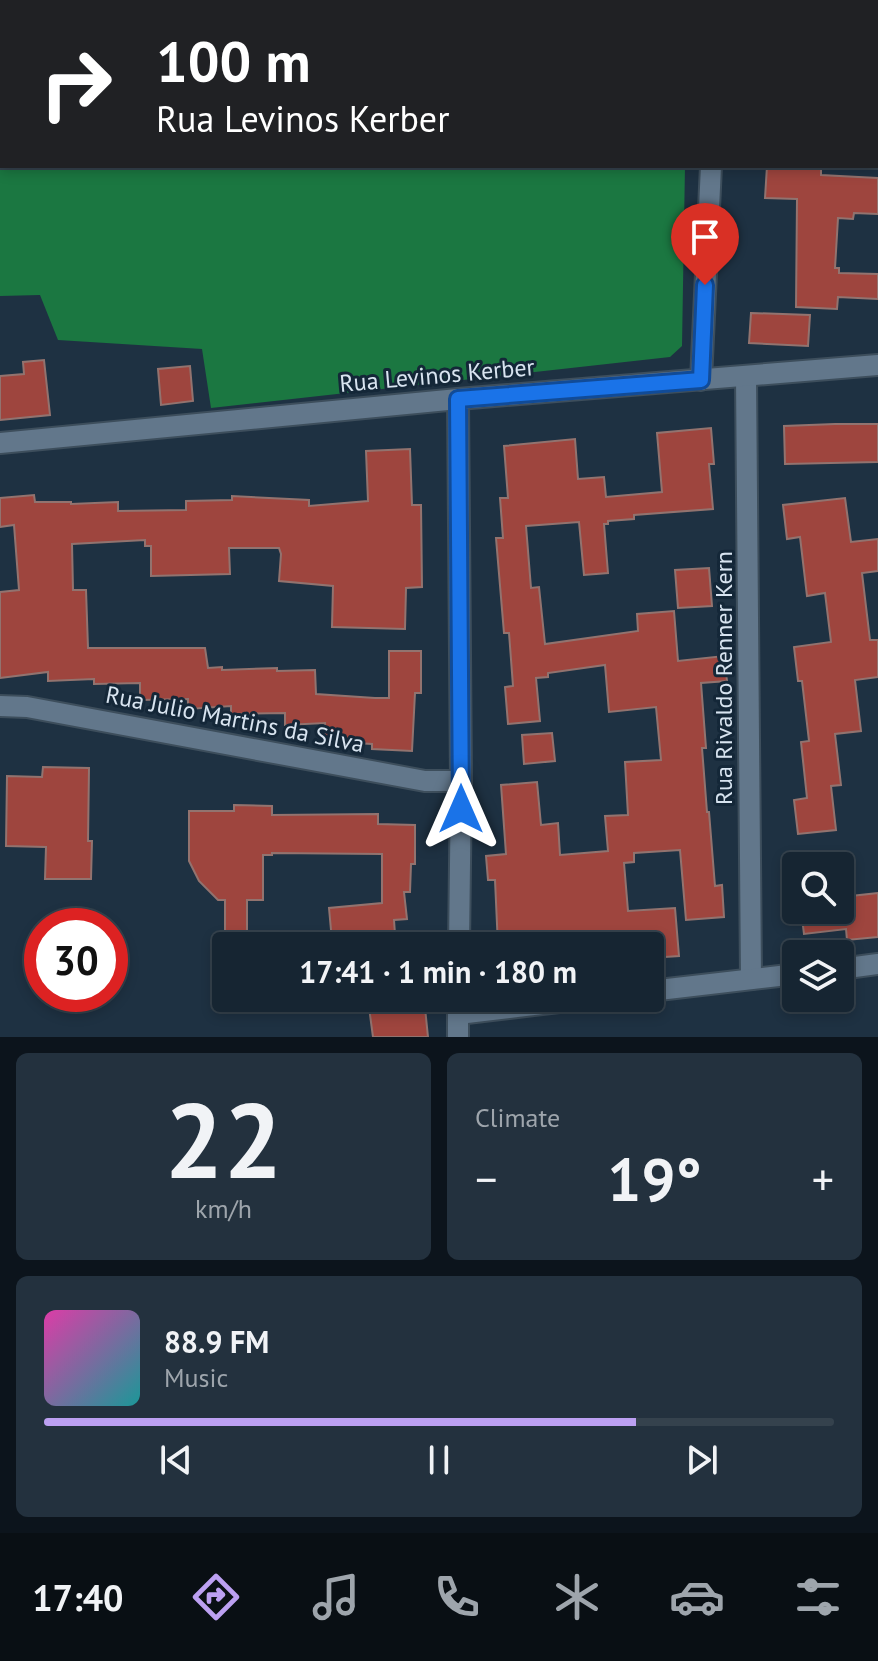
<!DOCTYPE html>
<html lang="en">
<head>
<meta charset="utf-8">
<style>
	:root { --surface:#162532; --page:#23313e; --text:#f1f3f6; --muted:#9ea5ac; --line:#35424d; --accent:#bca0f2 }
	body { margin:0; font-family:"PT Sans",sans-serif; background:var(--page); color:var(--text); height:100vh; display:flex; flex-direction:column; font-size:30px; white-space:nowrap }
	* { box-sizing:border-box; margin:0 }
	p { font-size:26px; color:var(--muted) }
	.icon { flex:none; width:44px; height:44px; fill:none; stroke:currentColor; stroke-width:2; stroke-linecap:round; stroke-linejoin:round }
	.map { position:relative; height:1037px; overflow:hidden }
	.drawer { display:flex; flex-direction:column; gap:16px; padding:16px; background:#0c141c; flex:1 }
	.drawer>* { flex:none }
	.guide { position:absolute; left:0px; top:0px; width:878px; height:168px; box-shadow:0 4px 12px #0003,0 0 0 2px var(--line); background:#202124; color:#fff; overflow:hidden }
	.buttons { position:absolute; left:782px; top:852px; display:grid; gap:16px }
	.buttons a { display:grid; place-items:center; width:72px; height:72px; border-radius:8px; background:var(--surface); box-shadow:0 4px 12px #0003,0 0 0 2px var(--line); font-size:40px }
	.speed { position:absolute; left:24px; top:908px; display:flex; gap:16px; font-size:40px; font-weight:700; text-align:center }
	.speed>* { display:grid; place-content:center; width:104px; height:104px; border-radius:50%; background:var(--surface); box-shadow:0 4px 12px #0003,0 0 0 2px var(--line); line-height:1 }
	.speed .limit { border:12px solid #d22; background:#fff; color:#111 }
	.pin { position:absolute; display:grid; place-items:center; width:68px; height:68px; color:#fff; margin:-82px -34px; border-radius:50% 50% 50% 0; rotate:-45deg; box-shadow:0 0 8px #0007 }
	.pin .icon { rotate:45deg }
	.me { position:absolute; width:88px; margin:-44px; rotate:0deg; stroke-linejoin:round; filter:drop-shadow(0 0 6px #0008) }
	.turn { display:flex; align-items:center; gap:28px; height:168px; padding:0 24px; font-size:36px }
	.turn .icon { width:104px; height:104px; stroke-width:2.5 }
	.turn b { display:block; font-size:56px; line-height:68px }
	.big { font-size:60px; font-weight:700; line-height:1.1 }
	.drawer .card { flex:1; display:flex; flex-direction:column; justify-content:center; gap:12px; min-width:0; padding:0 28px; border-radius:12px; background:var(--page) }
	.drawer .dial { align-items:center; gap:0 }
	.dial b { font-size:104px; line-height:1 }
	.song { display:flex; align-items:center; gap:24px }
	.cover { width:96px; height:96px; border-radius:12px; background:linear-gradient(135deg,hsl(320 70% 55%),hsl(180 70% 35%)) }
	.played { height:8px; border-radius:4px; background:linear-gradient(90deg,var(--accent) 75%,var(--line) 75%) }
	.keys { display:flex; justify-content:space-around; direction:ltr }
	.heat { display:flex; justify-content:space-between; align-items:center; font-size:44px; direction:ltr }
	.drawer .tiles { flex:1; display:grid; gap:16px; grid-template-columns:1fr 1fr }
	.card:last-child { grid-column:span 2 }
	.trip { position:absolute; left:212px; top:932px; width:452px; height:80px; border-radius:8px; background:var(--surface); box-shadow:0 4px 12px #0003,0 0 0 2px var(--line); font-weight:700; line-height:80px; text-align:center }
	.dock { display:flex; height:128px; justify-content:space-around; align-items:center; background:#090f14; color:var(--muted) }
	.dock .icon { width:56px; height:56px }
	.dock .selected { color:var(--accent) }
	.dock b { font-size:36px; color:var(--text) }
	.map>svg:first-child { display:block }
	.forest { fill:#1b7741 }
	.building { fill:#9e453e; stroke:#92736f; stroke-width:2 }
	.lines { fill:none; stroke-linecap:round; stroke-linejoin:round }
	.minor-casing { stroke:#3d4e5c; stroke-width:24 }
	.minor { stroke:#62778b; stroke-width:20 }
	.route-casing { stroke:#114b97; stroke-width:20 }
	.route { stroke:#1a73e8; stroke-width:14 }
	.labels { text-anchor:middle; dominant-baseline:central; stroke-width:6; stroke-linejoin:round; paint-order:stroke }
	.street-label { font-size:24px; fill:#d8e4f0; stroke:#142738 }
</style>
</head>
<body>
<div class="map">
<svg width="878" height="1037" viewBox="0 0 878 1037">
	<rect width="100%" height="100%" fill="#1e3142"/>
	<polygon class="forest" points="0,0 136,2 2,2 2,166 685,166 682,346 670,357 211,408 202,349 58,340 40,295 0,296"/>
	<g class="building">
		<polygon points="767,166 821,168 821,175 878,178 878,214 854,213 853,219 838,218 835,268 839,268 839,273 878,274 878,299 838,297 837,309 796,307 797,199 765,198"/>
		<polygon points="751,313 810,315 808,346 749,343"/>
		<polygon points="44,360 50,415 0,420 0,376 24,374 23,362"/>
		<polygon points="190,366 193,401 161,405 158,369"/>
		<polygon points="835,424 878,424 878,462 785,464 784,426"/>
		<polygon points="711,428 714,464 709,464 713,509 634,515 634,519 608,521 608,524 604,524 608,573 584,575 579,522 526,526 531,588 539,587 545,644 638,631 637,614 674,611 678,661 724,656 727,681 701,683 706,748 702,748 707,812 709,812 715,886 722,885 724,917 686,920 680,850 634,853 634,862 624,863 628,911 675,908 679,956 650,958 650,946 498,946 495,880 488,880 486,856 506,854 501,785 537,782 541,825 558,823 560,855 608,851 605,816 628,815 625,762 661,760 656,707 609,712 605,665 548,673 548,677 536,678 540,721 508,724 505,687 513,686 509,633 504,633 496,538 503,538 500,498 508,498 504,446 575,439 578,479 604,477 606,497 662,492 657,433"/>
		<polygon points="410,449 412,505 421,505 422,587 406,588 405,629 332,627 333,586 279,581 281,554 279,548 229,548 230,574 151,576 151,546 145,546 145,540 72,544 73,590 86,590 88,648 205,648 208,668 222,667 222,670 277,668 277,671 315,670 316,694 375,698 389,698 389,651 421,651 421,693 415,693 412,751 372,749 372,744 324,741 325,723 285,725 285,713 231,714 231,706 188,709 188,699 140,700 140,683 94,684 94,679 48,681 48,672 0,678 0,592 19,590 14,525 0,527 0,498 34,495 35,502 71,502 71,504 118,502 118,511 186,510 186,501 232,500 232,496 309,500 309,506 368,501 366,451"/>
		<polygon points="845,498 851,542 878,539 878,571 862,573 870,640 878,640 878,677 855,680 861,731 835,734 841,785 831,786 836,830 798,834 794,800 807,798 801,742 809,741 802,681 798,681 794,647 831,642 825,593 807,596 800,537 787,539 783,505"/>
		<polygon points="709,568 712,606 678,608 675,570"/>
		<polygon points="552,733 555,761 524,764 522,735"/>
		<polygon points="43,767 89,768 88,841 92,841 91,879 45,879 46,847 6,846 7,776 42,777"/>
		<polygon points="234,805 272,806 272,815 378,814 378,824 415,825 415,864 411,864 410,892 404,892 407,919 394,920 395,934 332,941 329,908 382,903 382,854 272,853 272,855 263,855 263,900 247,900 247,933 225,933 225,900 218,900 199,881 189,861 189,811 234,811"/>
		<polygon points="878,893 878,937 847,940 846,929 804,934 801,910 843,910 842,897"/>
		<polygon points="382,998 424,998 428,1037 373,1037 368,1000"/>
	</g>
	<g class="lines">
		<defs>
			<g id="minor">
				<polyline points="718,2 718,0"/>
				<polyline points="746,376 751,979"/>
				<polyline points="701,380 711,166"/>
				<polyline points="458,399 461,781 459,946"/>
				<polyline points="0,443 458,399 878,365"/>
				<polyline points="0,706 27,707 425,781 461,781"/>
				<polyline points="840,969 878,964"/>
				<polyline points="650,991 796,974"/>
				<polyline points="458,1014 593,998"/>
				<polyline points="458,1037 458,998"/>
			</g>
		</defs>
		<use href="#minor" class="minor-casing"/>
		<use href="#minor" class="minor"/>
	</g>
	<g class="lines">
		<defs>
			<polyline id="route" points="461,809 458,399 701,380 705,285"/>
		</defs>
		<use href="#route" class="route-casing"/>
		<use href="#route" class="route"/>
	</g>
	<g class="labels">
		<g class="street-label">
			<text transform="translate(437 375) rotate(-5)">Rua Levinos Kerber</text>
			<text transform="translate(723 678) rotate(-90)">Rua Rivaldo Renner Kern</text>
			<text transform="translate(235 719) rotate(11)">Rua Julio Martins da Silva</text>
		</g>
	</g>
</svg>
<div class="buttons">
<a><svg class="icon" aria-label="search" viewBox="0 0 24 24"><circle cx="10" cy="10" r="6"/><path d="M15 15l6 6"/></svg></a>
<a><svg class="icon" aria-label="layers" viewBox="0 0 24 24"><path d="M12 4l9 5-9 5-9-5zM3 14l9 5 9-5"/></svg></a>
</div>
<div class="speed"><div class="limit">30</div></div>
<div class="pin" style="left:705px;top:285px;background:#d93025"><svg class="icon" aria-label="arrive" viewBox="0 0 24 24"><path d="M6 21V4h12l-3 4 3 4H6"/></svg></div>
<svg class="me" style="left:461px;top:809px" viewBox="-20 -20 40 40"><path d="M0-17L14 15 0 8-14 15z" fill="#1a73e8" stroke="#fff" stroke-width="4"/></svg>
<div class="trip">17:41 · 1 min · 180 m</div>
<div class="guide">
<div class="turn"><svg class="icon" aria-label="right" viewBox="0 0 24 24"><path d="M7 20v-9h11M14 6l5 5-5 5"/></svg><div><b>100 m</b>Rua Levinos Kerber</div></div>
</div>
</div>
<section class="drawer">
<div class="tiles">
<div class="card dial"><b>22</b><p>km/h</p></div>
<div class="card"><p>Climate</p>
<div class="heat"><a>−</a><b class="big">19°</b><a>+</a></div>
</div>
<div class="card">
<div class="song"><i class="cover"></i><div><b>88.9 FM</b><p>Music</p></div></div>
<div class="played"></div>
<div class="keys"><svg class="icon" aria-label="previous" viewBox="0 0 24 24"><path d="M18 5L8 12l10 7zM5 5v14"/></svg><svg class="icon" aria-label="pause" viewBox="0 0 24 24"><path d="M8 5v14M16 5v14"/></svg><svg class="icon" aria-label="next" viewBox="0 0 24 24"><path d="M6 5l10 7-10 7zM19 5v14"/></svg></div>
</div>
</div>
</section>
<nav class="dock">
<b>17:40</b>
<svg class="icon selected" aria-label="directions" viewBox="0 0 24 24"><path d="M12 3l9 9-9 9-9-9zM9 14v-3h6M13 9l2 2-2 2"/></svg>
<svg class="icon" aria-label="music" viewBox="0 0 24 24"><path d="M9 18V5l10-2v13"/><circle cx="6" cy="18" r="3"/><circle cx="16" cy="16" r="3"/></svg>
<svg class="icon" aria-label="phone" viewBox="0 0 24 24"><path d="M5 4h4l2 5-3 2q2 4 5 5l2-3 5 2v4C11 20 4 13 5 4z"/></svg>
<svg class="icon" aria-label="climate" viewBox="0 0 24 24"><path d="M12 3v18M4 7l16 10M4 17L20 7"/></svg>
<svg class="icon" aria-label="car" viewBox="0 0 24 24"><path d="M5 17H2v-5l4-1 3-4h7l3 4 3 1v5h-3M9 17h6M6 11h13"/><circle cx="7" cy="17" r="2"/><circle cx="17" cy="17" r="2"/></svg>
<svg class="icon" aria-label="filters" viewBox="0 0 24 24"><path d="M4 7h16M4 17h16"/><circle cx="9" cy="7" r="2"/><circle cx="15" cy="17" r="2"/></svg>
</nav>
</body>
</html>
